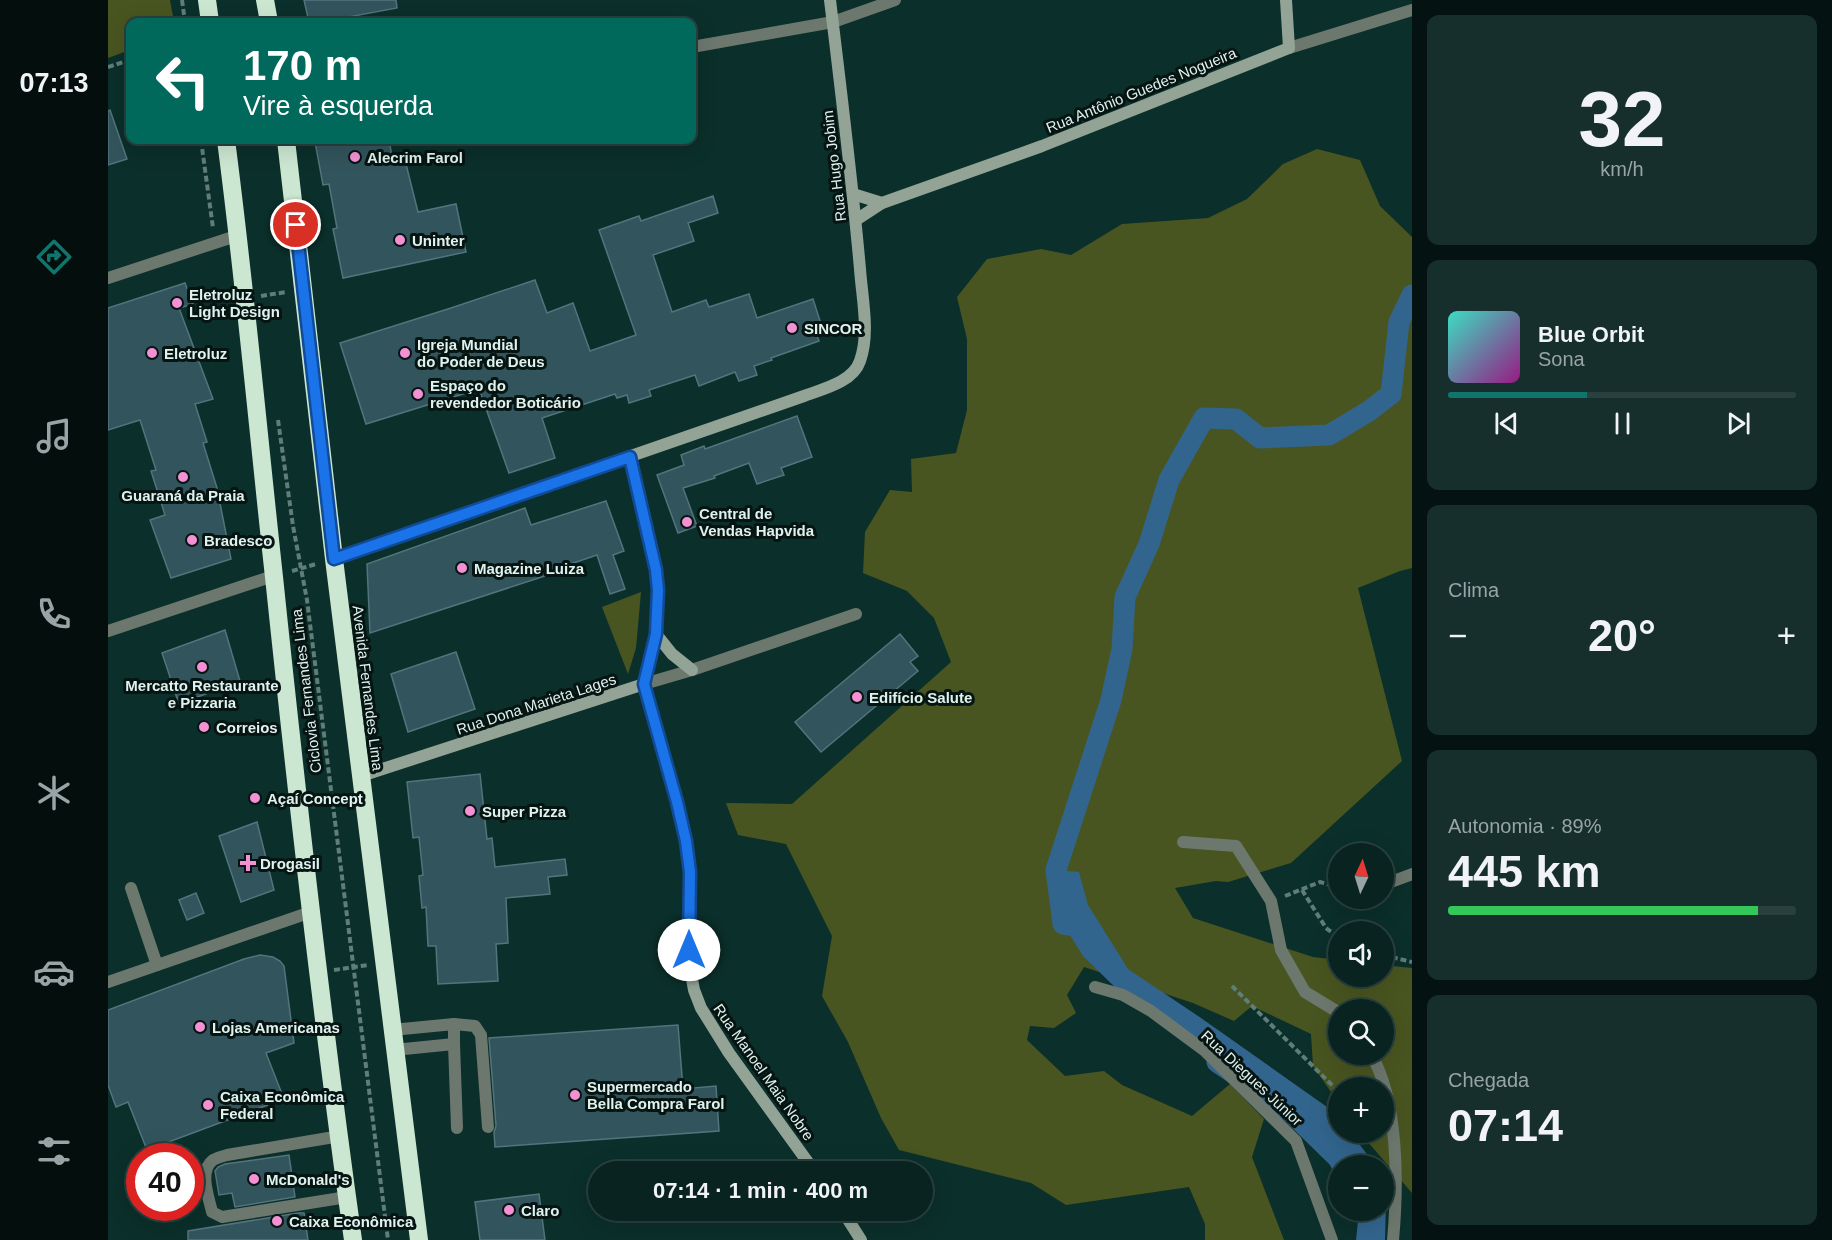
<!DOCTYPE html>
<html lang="pt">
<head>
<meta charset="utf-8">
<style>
	:root { --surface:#082320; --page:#162f2d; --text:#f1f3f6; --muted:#98a4a5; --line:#29403e; --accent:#0f766e }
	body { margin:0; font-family:Helvetica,sans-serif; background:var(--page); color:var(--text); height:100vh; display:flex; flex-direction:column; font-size:22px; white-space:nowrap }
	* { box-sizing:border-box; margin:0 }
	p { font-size:20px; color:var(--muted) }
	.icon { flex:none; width:33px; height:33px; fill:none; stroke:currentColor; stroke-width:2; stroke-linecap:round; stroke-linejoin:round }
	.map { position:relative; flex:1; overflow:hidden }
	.drawer { display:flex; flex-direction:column; gap:15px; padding:15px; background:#041312; width:420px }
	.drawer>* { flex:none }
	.guide { position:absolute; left:18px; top:18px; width:570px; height:126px; border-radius:12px; box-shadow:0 6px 24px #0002,0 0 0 2px var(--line); background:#00695c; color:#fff; overflow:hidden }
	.needle { width:39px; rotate:4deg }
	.controls { position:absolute; left:1220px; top:843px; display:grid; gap:12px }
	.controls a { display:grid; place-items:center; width:66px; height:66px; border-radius:50%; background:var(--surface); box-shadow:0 6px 24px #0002,0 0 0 2px var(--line); font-size:30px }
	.speed { position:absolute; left:18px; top:1143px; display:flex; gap:12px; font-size:30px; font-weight:700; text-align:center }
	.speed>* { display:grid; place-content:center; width:78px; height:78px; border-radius:50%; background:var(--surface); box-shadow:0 6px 24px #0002,0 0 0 2px var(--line); line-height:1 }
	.speed .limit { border:9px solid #d22; background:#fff; color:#111 }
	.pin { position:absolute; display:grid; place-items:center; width:51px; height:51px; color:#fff; margin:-26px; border:3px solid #fff; border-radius:50%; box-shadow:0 2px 6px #0007 }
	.me { position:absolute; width:66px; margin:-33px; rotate:0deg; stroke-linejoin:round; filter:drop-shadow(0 0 4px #0008) }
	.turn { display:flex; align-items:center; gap:21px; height:126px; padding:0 18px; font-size:27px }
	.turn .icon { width:78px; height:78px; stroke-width:2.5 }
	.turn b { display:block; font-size:42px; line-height:51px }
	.big { font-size:45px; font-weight:800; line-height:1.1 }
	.drawer .card { flex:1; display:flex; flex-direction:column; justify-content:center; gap:9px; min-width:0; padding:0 21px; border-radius:12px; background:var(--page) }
	.drawer .dial { align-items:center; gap:0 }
	.dial b { font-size:78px; line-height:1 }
	.song { display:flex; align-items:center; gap:18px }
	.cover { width:72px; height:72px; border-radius:9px; background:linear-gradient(135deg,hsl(170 70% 55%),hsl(310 70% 35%)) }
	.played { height:6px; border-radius:3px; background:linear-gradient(90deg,var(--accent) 40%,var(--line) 40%) }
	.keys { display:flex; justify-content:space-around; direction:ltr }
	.heat { display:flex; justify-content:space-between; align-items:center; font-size:33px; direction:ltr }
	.charge { height:9px; border-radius:4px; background:linear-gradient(90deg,#34c759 89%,var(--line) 0) }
	.trip { position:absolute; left:480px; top:1161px; width:345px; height:60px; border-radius:30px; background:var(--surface); box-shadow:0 6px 24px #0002,0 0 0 2px var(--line); font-weight:800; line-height:60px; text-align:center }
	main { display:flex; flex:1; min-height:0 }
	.tabs { display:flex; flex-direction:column; width:108px; justify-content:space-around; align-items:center; background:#030e0d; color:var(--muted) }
	.tabs .icon { width:42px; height:42px }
	.tabs .selected { color:var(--accent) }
	.tabs b { font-size:27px; color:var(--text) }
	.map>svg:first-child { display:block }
	.green { fill:#495520; fill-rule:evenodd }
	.water { fill:#32658e }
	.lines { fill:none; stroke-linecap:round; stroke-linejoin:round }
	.canal { stroke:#32658e; stroke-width:21 }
	.building { fill:#32545c; stroke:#52747d; stroke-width:1.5 }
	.path { stroke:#607e79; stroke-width:4; stroke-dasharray:6 3; stroke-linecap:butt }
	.lane { stroke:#6c776e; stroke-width:12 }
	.street { stroke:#6c776e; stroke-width:12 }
	.secondary { stroke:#93a496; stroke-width:12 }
	.highway { stroke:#cbe6d1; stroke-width:18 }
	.route-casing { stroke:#114b97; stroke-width:15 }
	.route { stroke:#1a73e8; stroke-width:10 }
	.poi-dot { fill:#f491d4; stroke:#061412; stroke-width:2 }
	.labels { text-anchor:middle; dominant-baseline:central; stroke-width:6; stroke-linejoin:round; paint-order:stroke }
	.street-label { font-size:15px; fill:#dff2ee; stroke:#061412 }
	.poi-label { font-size:15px; font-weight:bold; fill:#dff2ee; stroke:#061412; text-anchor:start }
</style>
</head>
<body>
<main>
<nav class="tabs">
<b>07:13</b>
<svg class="icon selected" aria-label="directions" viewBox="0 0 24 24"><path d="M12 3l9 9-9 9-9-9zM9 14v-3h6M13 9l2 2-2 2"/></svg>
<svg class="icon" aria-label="music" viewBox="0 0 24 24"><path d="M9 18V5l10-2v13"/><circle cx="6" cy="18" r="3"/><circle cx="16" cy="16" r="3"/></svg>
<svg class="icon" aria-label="phone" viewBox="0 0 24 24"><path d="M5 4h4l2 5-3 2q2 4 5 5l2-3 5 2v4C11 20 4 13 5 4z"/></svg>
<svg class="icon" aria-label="climate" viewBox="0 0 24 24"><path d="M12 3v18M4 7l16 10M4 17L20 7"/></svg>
<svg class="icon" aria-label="car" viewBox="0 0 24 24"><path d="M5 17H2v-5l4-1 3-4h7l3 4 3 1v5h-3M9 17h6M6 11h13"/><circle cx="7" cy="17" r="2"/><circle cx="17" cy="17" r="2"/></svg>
<svg class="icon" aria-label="filters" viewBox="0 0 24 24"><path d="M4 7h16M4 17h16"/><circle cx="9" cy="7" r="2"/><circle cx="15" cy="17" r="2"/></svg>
</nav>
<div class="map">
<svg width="1304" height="1240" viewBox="0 0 1304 1240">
	<rect width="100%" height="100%" fill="#0b2f2a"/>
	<g class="green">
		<polygon points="0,0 62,0 66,22 22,22 22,50 0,58"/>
		<path d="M1209,149L1252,160L1272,206L1304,237V568L1292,571L1250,588L1294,761L1183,863L1120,882L1108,881L1067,888L1085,918L1205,957L1230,960V976H1275V965L1304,968V1193L1252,1133L1275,1132V1088H1230V1102L1205,1066L1203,1034L1144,1006L1126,1021L1085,1003L976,967L959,995L968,1013L946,1028L922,1026L919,1040L957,1076L996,1071L1014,1085L1084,1116L1122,1084L1156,1119L1144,1157L1176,1240H1097V1224L1081,1187L958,1205L923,1183L791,1150L773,1118L740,1042L714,996L724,936L678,844L630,835L618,803L684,804L843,662L826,618L799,591L755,573L757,532L782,490L804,492L803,459L848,453L859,410V339L849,297L879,259L933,249L963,255L1014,224L1100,218L1139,199L1175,164ZM1230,1010H1275V1054H1230Z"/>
		<polygon points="533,592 528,648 520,674 494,607"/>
	</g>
	<g class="water">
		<polygon points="948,870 971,872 980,905 1020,969 1093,1018 1229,1114 1230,1132 1243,1133 1267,1165 1234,1165 1231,1159 1183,1112 1023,997 1015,995 975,956 955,924"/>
		<polygon points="1275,1192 1278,1204 1277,1240 1248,1240 1251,1211 1275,1210"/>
	</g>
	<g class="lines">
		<g class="canal">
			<polyline points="981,934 975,927 955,924 948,870 1003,700 1014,649 1017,597 1041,544 1061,480 1096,418 1128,419 1152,438 1221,435 1261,411 1283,394 1291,322 1304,295"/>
			<polyline points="1109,1062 1183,1112 1231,1159 1234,1166"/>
		</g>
	</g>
	<g class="building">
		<polygon points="196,0 288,0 289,8 240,17 241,22 201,22"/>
		<polygon points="2,110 19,159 0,165 0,111"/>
		<polygon points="222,140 281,140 285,162 297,160 310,212 348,204 358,252 235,278 225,229 229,228 221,184 215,185 207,142"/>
		<polygon points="605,196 610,213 580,223 586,241 545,255 564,312 598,300 601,307 641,294 649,318 705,299 714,327 707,330 711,341 663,358 664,360 646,366 649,375 631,381 627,372 591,386 587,375 541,390 543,396 521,403 519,395 509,398 507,394 434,418 447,458 401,473 371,389 258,424 232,343 343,308 427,280 439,313 465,303 482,351 528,335 491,230 531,216 533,221"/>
		<polygon points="77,283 85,304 71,308 105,399 87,404 99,442 95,443 109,488 123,559 63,578 42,520 57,515 43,471 48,470 32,420 0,430 0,308"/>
		<polygon points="689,416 704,457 673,468 676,475 649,484 641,463 606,476 607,478 575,488 589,526 570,533 549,475 576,465 573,455 596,446 597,449"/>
		<polygon points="498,501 516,551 505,555 517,589 502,594 489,555 439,572 440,575 262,633 259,564 417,508 423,525"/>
		<polygon points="117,630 132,681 71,704 54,653"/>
		<polygon points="792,634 810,656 802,662 810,671 713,752 687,722"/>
		<polygon points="348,652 367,709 300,732 283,674"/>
		<polygon points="372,774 379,839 384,838 387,867 457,859 459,875 440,877 442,894 398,898 400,943 388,944 390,981 330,984 328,946 320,946 318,907 314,908 311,876 315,875 311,837 305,838 299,782"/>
		<polygon points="149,822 166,890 133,902 111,836"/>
		<polygon points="88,893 96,913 79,920 71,900"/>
		<polygon points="152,955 165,957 172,961 176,966 186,1043 158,1053 176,1099 39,1150 20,1102 8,1107 0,1085 0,1010 136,959"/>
		<polygon points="570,1025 575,1089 608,1086 611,1131 387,1147 386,1132 388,1126 381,1038"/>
		<polygon points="181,1155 187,1197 127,1207 124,1193 111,1195 107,1171 110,1167 117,1164"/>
		<polygon points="431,1194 437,1240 372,1240 367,1202"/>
		<polygon points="190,1213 196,1213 200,1240 80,1240 80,1231"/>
	</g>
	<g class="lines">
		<g class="path">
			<polyline points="74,0 77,22"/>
			<polyline points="0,67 22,60"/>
			<polyline points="93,140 105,228"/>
			<polyline points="153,296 178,292"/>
			<polyline points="170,420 185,526 199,600 280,1240"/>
			<polyline points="184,571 208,564"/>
			<polyline points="1194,890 1218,928 1230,937"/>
			<polyline points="1177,896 1212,882 1230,887"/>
			<polyline points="1275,955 1304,962"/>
			<polyline points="226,970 260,965"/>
			<polyline points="1124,986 1230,1091"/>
		</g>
		<g class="lane">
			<polyline points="1275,885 1304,874"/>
			<polyline points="23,888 49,965"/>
			<polyline points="346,1024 367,1026 373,1035 380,1127"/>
			<polyline points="284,1030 346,1024 346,1044"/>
			<polyline points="286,1050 346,1044 349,1128"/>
			<path d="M232,1136L119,1155C115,1156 109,1158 105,1160C90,1171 101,1198 104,1212L114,1217L239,1197"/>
		</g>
		<g class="street">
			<polyline points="584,47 725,22 787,0"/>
			<polyline points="1181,48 1304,10"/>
			<polyline points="0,278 131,235"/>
			<polyline points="0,631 165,576"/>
			<polyline points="536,684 584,670 748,614"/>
			<polyline points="1075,842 1128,846 1163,901 1173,950 1197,992 1230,1012"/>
			<polyline points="0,982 203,912"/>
			<polyline points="987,987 1015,995 1043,1011 1097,1051 1188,1141 1224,1240"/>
			<path d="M1263,1054C1291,1102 1290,1186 1285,1240"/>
		</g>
		<g class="secondary">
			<polyline points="745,194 774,203"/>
			<polyline points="748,220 774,203 934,146 1181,48 1178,0"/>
			<polyline points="522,457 548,570 550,590 548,634 536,684 569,802 578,841 582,872 581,932 582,968 586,990 593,1008 621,1053 707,1172"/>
			<path d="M226,559L696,396C715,389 745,382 752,361C762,333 754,298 752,269C744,179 733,90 722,0"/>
			<polyline points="548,634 564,654 584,670"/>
			<polyline points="253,776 536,684"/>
			<polyline points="734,1210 753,1240"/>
		</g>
		<g class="highway">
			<polyline points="99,0 102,22"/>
			<polyline points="157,0 161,22"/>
			<path d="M118,140C137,285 150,431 166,577C189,798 214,1019 245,1240"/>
			<polyline points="178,140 226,559 311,1240"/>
		</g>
	</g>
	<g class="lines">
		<defs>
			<polyline id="route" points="188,225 226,559 522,457 548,570 550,590 548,634 536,684 569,802 578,841 582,872 581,950"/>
		</defs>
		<use href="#route" class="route-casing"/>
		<use href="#route" class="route"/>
	</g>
	<g class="poi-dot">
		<circle cx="247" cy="157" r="6"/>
		<circle cx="292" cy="240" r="6"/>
		<circle cx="69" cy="303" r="6"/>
		<circle cx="684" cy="328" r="6"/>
		<circle cx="44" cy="353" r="6"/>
		<circle cx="297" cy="353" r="6"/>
		<circle cx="310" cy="394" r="6"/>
		<circle cx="75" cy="477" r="6"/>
		<circle cx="579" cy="522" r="6"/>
		<circle cx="84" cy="540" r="6"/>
		<circle cx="354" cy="568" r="6"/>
		<circle cx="94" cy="667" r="6"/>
		<circle cx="749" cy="697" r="6"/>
		<circle cx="96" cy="727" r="6"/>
		<circle cx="147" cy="798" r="6"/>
		<circle cx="362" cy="811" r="6"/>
		<path d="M137 854h6v6h6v6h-6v6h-6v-6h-6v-6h6z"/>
		<circle cx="92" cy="1027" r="6"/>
		<circle cx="467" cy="1095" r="6"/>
		<circle cx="100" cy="1105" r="6"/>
		<circle cx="146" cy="1179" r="6"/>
		<circle cx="401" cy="1210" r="6"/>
		<circle cx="169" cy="1221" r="6"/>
	</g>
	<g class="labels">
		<g class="street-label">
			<text transform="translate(1033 90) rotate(-22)">Rua Antônio Guedes Nogueira</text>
			<text transform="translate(726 166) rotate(-97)">Rua Hugo Jobim</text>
			<text transform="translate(260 688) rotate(83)">Avenida Fernandes Lima</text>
			<text transform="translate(198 691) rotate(-97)">Ciclovia Fernandes Lima</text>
			<text transform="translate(428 704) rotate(-18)">Rua Dona Marieta Lages</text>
			<text transform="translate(656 1072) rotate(55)">Rua Manoel Maia Nobre</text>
			<text transform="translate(1144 1078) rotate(43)">Rua Diegues Júnior</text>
		</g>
		<g class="poi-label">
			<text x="259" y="157">Alecrim Farol</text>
			<text x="304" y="240">Uninter</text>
			<text x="81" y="294">Eletroluz<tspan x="81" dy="17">Light Design</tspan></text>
			<text x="696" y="328">SINCOR</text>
			<text x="309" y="344">Igreja Mundial<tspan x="309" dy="17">do Poder de Deus</tspan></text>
			<text x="56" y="353">Eletroluz</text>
			<text x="322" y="385">Espaço do<tspan x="322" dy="17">revendedor Boticário</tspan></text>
			<text x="75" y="495" text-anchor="middle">Guaraná da Praia</text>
			<text x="591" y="513">Central de<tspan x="591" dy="17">Vendas Hapvida</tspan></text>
			<text x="96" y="540">Bradesco</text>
			<text x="366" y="568">Magazine Luiza</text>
			<text x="94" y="685" text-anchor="middle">Mercatto Restaurante<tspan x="94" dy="17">e Pizzaria</tspan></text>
			<text x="761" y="697">Edifício Salute</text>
			<text x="108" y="727">Correios</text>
			<text x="159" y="798">Açaí Concept</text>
			<text x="374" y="811">Super Pizza</text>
			<text x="152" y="863">Drogasil</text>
			<text x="104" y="1027">Lojas Americanas</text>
			<text x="479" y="1086">Supermercado<tspan x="479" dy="17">Bella Compra Farol</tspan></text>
			<text x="112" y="1096">Caixa Econômica<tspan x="112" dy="17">Federal</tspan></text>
			<text x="158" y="1179">McDonald's</text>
			<text x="413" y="1210">Claro</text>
			<text x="181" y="1221">Caixa Econômica</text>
		</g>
	</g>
</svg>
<div class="controls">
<a><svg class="needle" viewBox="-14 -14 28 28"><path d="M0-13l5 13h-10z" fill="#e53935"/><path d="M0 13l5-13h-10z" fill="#98a4a5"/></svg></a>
<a><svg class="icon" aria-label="sound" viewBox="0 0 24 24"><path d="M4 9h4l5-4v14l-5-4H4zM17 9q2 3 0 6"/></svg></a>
<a><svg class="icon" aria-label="search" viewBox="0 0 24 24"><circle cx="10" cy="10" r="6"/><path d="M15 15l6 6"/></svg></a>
<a>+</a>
<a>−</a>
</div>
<div class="speed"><div class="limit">40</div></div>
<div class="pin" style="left:188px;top:225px;background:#d93025"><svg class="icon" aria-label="arrive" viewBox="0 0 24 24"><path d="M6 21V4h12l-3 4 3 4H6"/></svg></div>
<svg class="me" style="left:581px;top:950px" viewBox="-20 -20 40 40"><circle r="19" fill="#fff"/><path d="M0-13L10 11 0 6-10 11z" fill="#1a73e8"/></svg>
<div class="trip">07:14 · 1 min · 400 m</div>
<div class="guide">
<div class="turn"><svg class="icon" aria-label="left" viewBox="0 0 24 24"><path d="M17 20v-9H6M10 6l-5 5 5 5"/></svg><div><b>170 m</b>Vire à esquerda</div></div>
</div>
</div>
<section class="drawer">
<div class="card dial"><b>32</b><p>km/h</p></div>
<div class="card">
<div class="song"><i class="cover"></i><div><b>Blue Orbit</b><p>Sona</p></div></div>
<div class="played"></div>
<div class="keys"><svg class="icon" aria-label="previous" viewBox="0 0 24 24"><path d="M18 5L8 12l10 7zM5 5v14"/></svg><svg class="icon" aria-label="pause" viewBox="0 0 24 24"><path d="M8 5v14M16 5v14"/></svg><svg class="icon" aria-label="next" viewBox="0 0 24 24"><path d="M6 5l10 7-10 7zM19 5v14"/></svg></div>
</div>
<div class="card"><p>Clima</p>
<div class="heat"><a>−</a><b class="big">20°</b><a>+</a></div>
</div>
<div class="card"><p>Autonomia · 89%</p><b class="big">445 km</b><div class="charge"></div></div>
<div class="card"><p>Chegada</p><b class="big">07:14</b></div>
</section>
</main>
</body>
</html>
